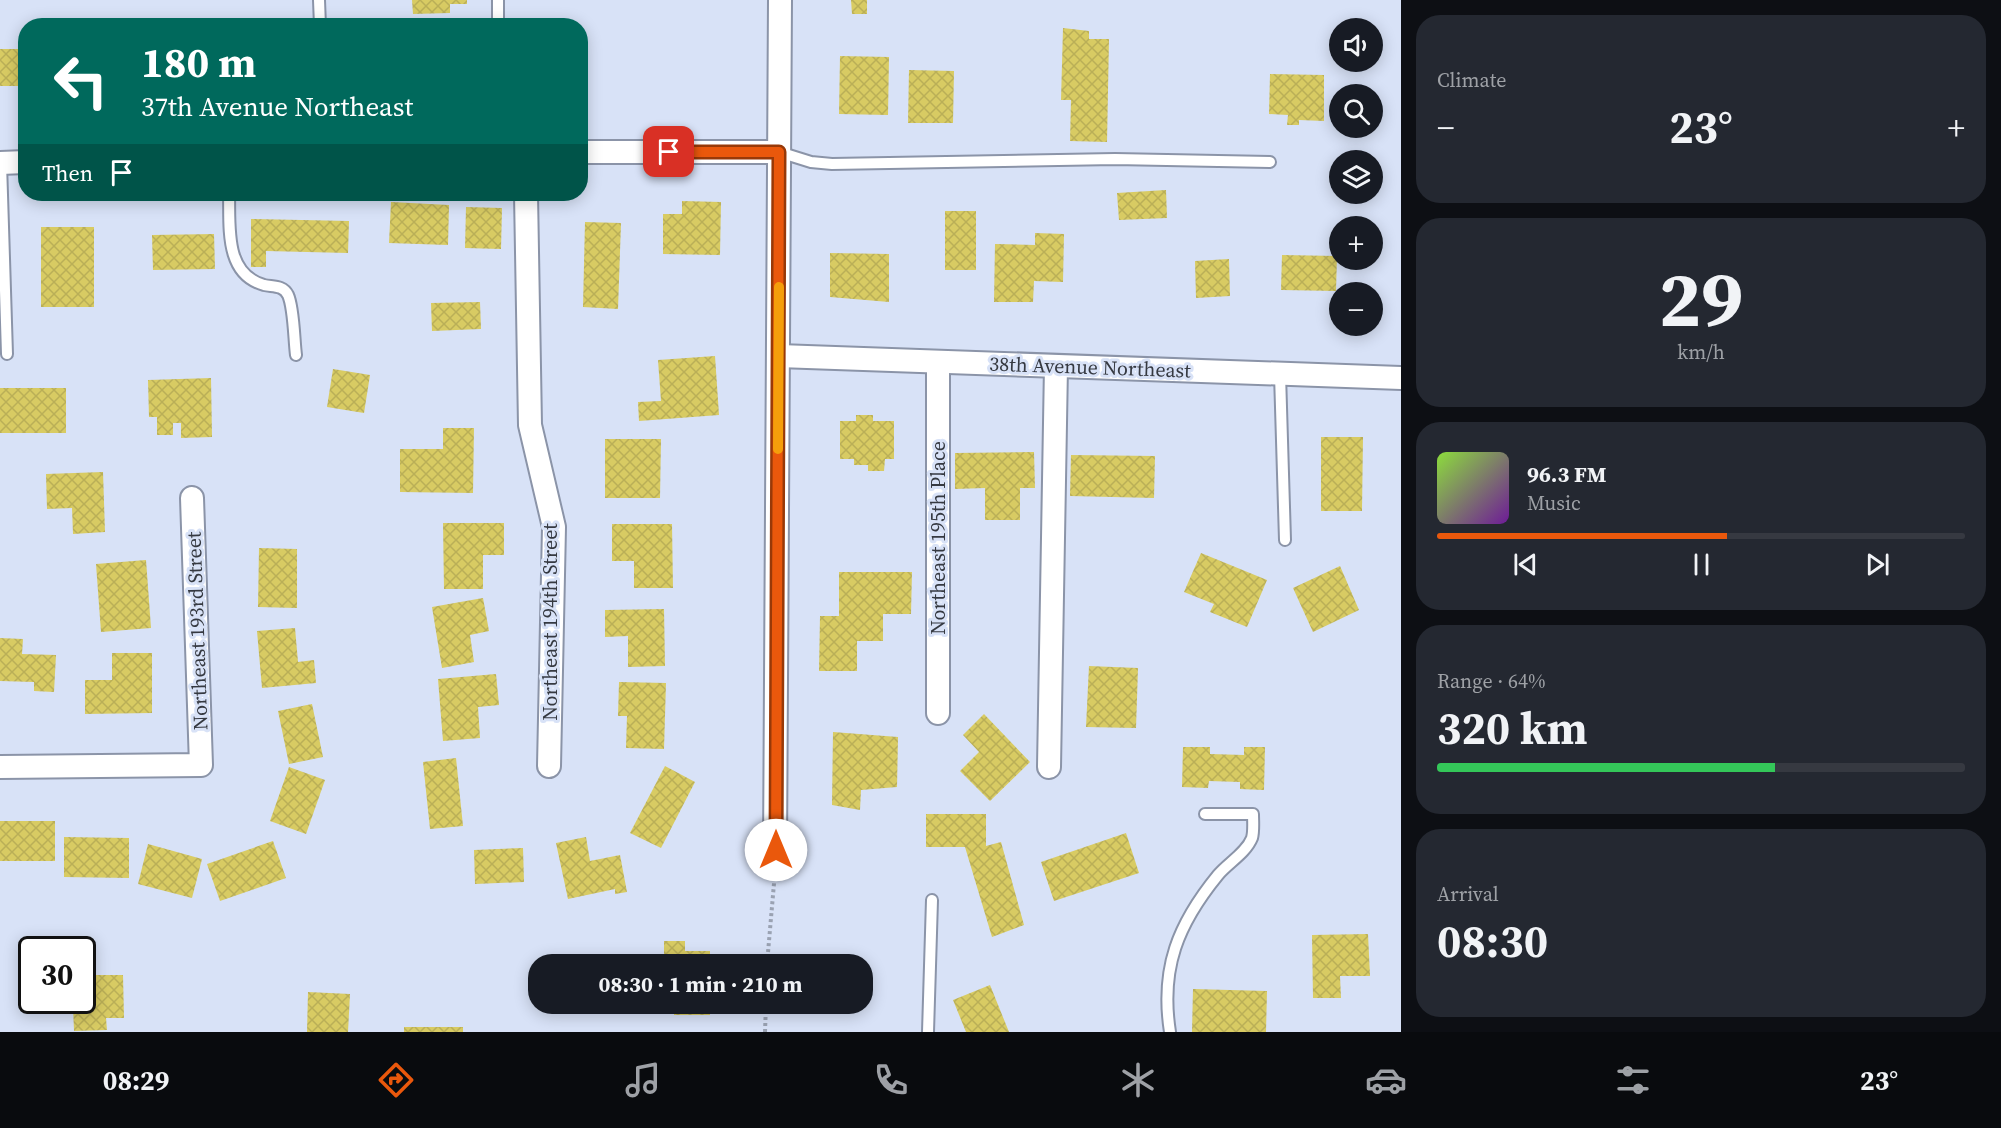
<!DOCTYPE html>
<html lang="en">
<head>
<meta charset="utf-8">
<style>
	:root { --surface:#171b24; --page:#242831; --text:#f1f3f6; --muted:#9ea1a6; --line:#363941; --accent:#ea580c }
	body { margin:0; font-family:"Source Serif 4",serif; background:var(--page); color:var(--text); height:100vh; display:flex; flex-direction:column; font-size:22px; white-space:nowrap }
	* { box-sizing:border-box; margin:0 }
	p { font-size:20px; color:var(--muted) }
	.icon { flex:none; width:33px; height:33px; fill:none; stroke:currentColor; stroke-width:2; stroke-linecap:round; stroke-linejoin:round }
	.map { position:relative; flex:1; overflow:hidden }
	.drawer { display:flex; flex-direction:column; gap:15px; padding:15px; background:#0d0f14; width:600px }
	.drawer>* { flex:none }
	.top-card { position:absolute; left:18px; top:18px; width:570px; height:183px; border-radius:24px; box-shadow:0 3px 15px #0003; background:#00695c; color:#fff; overflow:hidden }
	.buttons { position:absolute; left:1329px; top:18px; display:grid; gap:12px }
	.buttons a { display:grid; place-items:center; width:54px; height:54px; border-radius:50%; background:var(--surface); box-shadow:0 3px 15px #0003; font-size:30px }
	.speed { position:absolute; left:18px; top:936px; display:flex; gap:12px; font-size:30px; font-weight:700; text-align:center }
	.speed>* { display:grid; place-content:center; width:78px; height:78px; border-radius:50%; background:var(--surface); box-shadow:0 3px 15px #0003; line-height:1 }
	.speed .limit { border:3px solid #111; border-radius:9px; background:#fff; color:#111 }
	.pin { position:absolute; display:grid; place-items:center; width:51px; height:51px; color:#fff; margin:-26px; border-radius:12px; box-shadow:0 3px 9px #0006 }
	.me { position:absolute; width:66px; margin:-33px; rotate:0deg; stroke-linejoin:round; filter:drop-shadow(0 0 4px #0008) }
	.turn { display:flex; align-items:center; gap:21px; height:126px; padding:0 24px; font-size:27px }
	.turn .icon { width:78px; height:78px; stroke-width:2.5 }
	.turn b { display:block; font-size:42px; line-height:51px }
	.then { display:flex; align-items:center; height:57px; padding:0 24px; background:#0003; gap:12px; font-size:22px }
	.big { font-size:45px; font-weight:700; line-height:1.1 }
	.drawer .widget { flex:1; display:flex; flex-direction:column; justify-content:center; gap:9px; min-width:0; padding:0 21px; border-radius:24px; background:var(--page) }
	.drawer .dial { align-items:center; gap:0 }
	.dial b { font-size:78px; line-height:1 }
	.song { display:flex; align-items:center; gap:18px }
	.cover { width:72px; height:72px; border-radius:9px; background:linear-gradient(135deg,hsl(90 70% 55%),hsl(280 70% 35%)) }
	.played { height:6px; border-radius:3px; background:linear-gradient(90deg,var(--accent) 55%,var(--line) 55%) }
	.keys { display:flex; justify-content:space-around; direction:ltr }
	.heat { display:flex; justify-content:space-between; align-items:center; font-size:33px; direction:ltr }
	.charge { height:9px; border-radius:4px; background:linear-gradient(90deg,#34c759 64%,var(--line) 0) }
	.trip { position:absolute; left:528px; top:954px; width:345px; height:60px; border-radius:24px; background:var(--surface); box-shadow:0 3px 15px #0003; font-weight:700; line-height:60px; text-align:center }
	.dock { display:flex; height:96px; justify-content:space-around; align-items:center; background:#090b0e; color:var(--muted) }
	.dock .icon { width:42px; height:42px }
	.dock .on { color:var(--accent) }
	.dock b { font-size:27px; color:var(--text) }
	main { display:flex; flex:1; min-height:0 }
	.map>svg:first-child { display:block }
	.building { fill:url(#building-cross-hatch) }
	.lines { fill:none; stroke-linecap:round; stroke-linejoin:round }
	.service-casing { stroke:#8b94a8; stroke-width:14 }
	.minor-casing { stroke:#8b94a8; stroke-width:26 }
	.path { stroke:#9aa2b2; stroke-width:4; stroke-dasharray:3 3; stroke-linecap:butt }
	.service { stroke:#fff; stroke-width:10 }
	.minor { stroke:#fff; stroke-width:22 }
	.route-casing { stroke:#983908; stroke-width:15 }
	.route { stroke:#ea580c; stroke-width:10 }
	.slow { stroke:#f59e0b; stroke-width:10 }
	.labels { text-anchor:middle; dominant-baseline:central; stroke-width:6; stroke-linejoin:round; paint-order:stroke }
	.street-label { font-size:20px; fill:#353941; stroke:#d8e2f7 }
</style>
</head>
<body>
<main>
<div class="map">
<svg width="1401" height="1032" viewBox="0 0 1401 1032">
	<defs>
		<pattern id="building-cross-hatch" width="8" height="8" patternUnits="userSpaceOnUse" patternTransform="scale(1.5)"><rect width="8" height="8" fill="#d8cb63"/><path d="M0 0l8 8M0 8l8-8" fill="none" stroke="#baaf57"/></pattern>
	</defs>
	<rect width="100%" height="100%" fill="#d8e2f7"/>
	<g class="building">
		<polygon points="412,0 467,0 467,4 450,4 450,13 413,14"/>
		<polygon points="851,0 867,0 867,14 852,14"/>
		<polygon points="1063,28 1089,31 1089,39 1109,39 1107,142 1070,141 1071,100 1061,100"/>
		<rect x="0" y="49" width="26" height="37"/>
		<polygon points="840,56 889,57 888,115 839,114"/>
		<polygon points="909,70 954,71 953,123 908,123"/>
		<polygon points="1270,74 1324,75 1324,121 1299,120 1299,125 1287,125 1288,115 1269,114"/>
		<polygon points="1166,190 1167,218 1119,220 1117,193"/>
		<polygon points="682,201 721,202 720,255 663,254 663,214 682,214"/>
		<polygon points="391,202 449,205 448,245 389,243"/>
		<polygon points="466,207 502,208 501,249 465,248"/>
		<rect x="945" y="211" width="31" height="59"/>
		<polygon points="251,219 349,221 348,253 266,251 266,267 251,267"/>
		<polygon points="585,222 621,223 618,309 583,307"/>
		<rect x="41" y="227" width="53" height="80"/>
		<polygon points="1035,233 1064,234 1063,282 1034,281 1033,302 994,302 995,244 1035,245"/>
		<polygon points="214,234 215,269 153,270 152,235"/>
		<polygon points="830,253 889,254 889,302 830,297"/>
		<polygon points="1282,255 1337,256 1336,291 1281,290"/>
		<polygon points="1229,259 1230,296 1196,298 1195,261"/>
		<polygon points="480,302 481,329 432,331 431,303"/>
		<polygon points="715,356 719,415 639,421 638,402 661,401 658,360"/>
		<polygon points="333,369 370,375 364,413 327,407"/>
		<polygon points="211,378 212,437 181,438 181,423 173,423 173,435 157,435 157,417 149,417 148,380"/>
		<rect x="0" y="388" width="66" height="45"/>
		<polygon points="856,415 873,415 873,421 894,421 894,459 885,459 884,471 868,471 868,465 854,465 854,459 840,459 840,421 856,421"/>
		<polygon points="443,428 474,428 473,493 400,492 400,449 443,449"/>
		<polygon points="1321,437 1363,437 1362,511 1321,511"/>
		<polygon points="605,439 661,439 660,498 605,498"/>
		<polygon points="1034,452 1035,488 1020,488 1020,520 985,520 985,488 955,489 955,453"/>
		<polygon points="1071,455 1155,456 1154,498 1070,496"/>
		<polygon points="103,472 105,532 73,534 72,508 47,509 46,474"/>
		<polygon points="443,523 504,523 504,555 483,555 483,589 444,589"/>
		<polygon points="612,524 672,524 673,588 634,588 634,561 612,561"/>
		<polygon points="259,548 297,549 297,608 258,607"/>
		<polygon points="1201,553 1267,580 1247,627 1210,612 1214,604 1184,592"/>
		<polygon points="146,560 151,628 101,632 96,564"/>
		<polygon points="1340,566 1359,610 1313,632 1293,588"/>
		<polygon points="839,572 912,572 911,614 883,614 883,641 857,641 857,671 819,671 820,616 839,616"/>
		<polygon points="483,598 489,631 470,635 474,662 442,668 432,607"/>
		<polygon points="664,609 665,666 628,667 628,636 605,637 605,610"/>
		<polygon points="295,628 298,662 314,660 316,683 262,688 257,631"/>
		<polygon points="0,638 23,639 22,654 56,655 54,692 34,691 34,682 0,681"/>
		<polygon points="112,653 152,653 152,713 85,714 85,680 112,680"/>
		<polygon points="1089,666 1138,668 1136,728 1086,727"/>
		<polygon points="496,674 499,705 478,707 480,738 443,741 438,679"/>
		<polygon points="619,682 666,683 664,749 626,748 627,716 618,716"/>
		<polygon points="312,704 323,757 289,764 278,711"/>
		<polygon points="984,714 1030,762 990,801 960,771 979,752 963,735"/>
		<polygon points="833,732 898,737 897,787 861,790 860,810 832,805"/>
		<polygon points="1183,747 1210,747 1210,754 1244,755 1244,747 1265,747 1264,790 1240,789 1240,782 1209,781 1208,788 1182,787"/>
		<polygon points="456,758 463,826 430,829 423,762"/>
		<polygon points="665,766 695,782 661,848 630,833"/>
		<polygon points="289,767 325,780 306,834 270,821"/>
		<polygon points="926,814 986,814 986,846 1001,842 1024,925 992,937 965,847 926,847"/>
		<rect x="0" y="821" width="55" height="40"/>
		<polygon points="1126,833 1139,873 1054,901 1041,862"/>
		<polygon points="64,837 129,838 129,878 64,877"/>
		<polygon points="586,837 590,861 620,855 627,892 615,894 615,889 568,899 556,843"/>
		<polygon points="273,841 286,878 220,901 207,864"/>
		<polygon points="148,844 202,859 192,898 138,884"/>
		<polygon points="523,848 524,882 475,884 474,850"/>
		<polygon points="1368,934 1370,976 1340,976 1341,998 1313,998 1312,935"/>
		<polygon points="664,941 685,941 685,951 710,951 710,964 664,964"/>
		<polygon points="82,975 123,975 124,1018 106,1018 107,1030 74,1031 73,1006 49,1006 49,1000 82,1000"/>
		<polygon points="990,985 1009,1032 966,1032 953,1000"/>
		<polygon points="1193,989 1267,991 1266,1032 1192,1032"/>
		<polygon points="308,992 350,994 348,1032 307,1032"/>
		<rect x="674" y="1004" width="36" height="11"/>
		<rect x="404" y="1027" width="59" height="5"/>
	</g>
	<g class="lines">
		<defs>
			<g id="service">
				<polyline points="319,0 320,26"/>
				<polyline points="498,0 498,26"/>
				<polyline points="779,152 811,162 832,164 1115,159 1270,162"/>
				<polyline points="1,163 7,354"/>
				<path d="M229,194C230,226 224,274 264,285C273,287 283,285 288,295C294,308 294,340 296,355"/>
				<polyline points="1280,374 1285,540"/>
				<polyline points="928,1032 932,900"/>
				<path d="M1170,1032C1160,968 1178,924 1218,875C1228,863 1246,853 1252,838C1254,831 1253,821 1253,814H1205"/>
			</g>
			<g id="minor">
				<polyline points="580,152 779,152"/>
				<polyline points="0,163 26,162"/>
				<polyline points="526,194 530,425 554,527 549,766"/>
				<polyline points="779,356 1401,378"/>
				<polyline points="938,362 938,713"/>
				<polyline points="0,767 201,765 192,498"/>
				<polyline points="1049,767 1056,366"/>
				<polyline points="775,851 780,0"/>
			</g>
		</defs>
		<use href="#service" class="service-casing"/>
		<use href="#minor" class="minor-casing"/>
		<g class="path">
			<polyline points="767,964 775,872"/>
			<polyline points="765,1032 766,1004"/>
		</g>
		<use href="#service" class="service"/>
		<use href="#minor" class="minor"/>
	</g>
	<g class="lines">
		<defs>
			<polyline id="route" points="669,152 779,152 776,850"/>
		</defs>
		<use href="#route" class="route-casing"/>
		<use href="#route" class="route"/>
		<polyline class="slow" points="778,449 779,287"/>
	</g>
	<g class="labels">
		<g class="street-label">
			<text transform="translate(1090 367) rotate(2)">38th Avenue Northeast</text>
			<text transform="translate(938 538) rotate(-90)">Northeast 195th Place</text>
			<text transform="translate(550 622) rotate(-90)">Northeast 194th Street</text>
			<text transform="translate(197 631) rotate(-92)">Northeast 193rd Street</text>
		</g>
	</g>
</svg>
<div class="buttons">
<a><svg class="icon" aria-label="sound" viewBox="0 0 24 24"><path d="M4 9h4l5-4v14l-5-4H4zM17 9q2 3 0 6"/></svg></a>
<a><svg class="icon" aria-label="search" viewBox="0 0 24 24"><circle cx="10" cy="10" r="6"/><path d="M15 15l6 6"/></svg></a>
<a><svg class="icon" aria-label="layers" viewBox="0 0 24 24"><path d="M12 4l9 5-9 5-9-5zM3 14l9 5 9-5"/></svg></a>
<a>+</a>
<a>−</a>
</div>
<div class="speed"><div class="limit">30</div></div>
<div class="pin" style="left:669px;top:152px;background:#d93025"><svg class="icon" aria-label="arrive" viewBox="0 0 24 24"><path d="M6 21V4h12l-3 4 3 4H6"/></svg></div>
<svg class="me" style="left:776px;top:850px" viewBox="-20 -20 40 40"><circle r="19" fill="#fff"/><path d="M0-13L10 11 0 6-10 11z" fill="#ea580c"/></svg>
<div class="trip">08:30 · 1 min · 210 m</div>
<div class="top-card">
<div class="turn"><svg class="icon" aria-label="left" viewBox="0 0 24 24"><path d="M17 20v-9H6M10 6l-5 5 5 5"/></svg><div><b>180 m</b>37th Avenue Northeast</div></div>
<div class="then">Then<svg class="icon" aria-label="arrive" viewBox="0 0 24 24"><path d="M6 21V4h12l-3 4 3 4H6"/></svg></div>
</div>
</div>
<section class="drawer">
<div class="widget"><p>Climate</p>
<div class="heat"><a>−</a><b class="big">23°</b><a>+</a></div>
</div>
<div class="widget dial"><b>29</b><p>km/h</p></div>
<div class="widget">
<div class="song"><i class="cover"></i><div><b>96.3 FM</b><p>Music</p></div></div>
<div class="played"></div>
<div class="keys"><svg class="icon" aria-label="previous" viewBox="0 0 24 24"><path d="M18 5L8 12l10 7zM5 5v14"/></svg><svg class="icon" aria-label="pause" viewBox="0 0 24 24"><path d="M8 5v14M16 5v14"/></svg><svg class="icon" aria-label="next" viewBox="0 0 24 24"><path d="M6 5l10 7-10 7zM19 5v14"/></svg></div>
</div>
<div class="widget"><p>Range · 64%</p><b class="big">320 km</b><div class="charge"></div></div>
<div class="widget"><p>Arrival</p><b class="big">08:30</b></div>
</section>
</main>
<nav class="dock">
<b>08:29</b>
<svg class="icon on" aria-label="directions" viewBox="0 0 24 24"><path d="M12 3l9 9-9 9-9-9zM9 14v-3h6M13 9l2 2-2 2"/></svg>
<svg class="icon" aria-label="music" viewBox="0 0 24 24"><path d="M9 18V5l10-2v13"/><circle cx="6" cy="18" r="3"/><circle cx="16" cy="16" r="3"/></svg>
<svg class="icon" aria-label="phone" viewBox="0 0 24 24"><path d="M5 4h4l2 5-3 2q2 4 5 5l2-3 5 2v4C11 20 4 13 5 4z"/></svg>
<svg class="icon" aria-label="climate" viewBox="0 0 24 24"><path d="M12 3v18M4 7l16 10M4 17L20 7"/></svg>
<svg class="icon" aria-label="car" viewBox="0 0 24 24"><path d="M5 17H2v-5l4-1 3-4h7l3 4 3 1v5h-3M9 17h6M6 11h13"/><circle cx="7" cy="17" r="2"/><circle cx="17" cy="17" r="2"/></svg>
<svg class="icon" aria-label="filters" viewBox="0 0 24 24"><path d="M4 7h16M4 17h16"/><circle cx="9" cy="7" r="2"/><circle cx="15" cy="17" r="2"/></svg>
<b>23°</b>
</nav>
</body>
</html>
